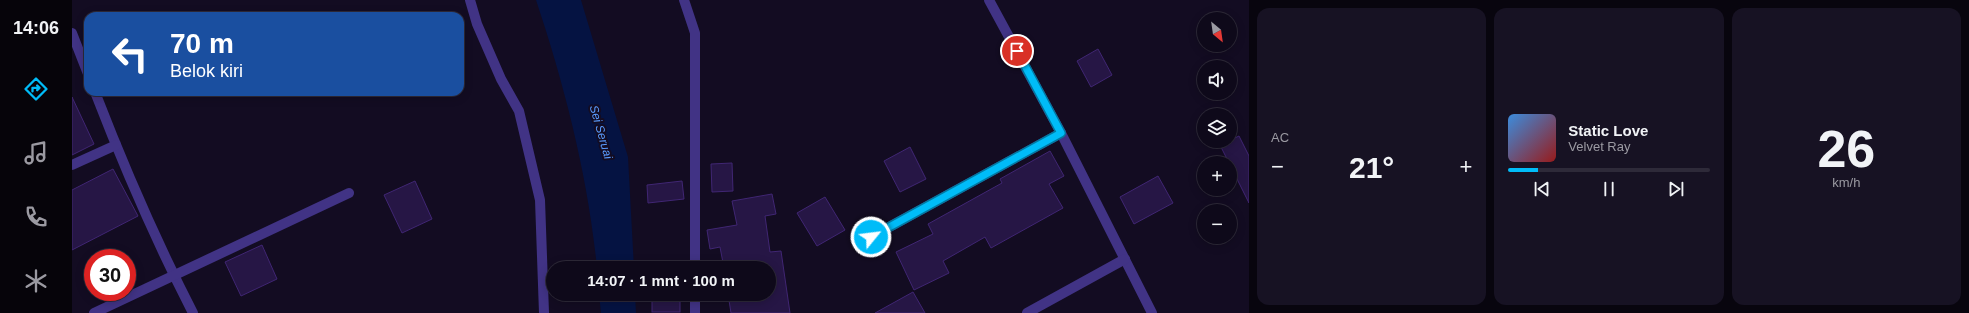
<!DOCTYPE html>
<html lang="id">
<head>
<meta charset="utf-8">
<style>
	:root { --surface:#0e091a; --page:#171223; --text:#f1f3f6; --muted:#9b9aa2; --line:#2e2a39; --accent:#00bcf8 }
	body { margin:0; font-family:Helvetica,sans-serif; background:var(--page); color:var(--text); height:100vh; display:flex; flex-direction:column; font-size:15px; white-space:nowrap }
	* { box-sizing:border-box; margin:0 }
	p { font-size:13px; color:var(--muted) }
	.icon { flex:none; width:22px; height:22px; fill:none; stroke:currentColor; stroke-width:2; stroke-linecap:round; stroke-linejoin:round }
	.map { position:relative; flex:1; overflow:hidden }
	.side { display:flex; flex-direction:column; gap:8px; padding:8px; background:#08050e; width:720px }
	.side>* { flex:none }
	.top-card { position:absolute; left:12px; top:12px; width:380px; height:84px; border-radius:12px; box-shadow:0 2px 10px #0003,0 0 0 1px var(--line); background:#1a4fa0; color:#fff; overflow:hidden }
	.needle { width:26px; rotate:151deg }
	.fabs { position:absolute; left:1125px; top:12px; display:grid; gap:8px }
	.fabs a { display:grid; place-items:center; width:40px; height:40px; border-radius:50%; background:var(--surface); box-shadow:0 2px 10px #0003,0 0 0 1px var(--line); font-size:20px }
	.speed { position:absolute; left:12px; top:249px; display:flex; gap:8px; font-size:20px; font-weight:700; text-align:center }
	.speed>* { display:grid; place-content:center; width:52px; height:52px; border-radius:50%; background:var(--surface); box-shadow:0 2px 10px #0003,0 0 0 1px var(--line); line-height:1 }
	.speed .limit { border:6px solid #d22; background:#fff; color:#111 }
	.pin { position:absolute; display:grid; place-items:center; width:34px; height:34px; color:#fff; margin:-17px; border:2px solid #fff; border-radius:50%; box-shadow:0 1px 4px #0007 }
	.me { position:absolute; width:44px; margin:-22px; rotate:61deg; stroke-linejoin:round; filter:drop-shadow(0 0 3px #0008) }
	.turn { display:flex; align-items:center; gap:14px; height:84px; padding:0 20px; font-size:18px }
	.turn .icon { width:52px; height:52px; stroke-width:2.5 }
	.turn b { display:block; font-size:28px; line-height:34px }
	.big { font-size:30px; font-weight:700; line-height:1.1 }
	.side .widget { flex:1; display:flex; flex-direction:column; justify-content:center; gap:6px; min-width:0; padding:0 14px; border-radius:12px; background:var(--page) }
	.side .dial { align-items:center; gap:0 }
	.dial b { font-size:52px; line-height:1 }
	.song { display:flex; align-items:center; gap:12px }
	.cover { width:48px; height:48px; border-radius:6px; background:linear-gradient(135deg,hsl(210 70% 55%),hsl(0 70% 35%)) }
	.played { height:4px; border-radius:2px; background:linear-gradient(90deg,var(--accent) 15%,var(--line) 15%) }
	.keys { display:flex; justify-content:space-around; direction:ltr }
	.heat { display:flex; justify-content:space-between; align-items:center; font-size:22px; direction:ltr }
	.side .tiles { flex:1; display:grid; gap:8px; grid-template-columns:repeat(3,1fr) }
	.trip { position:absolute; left:474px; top:261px; width:230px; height:40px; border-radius:20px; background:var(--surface); box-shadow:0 2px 10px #0003,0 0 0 1px var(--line); font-weight:700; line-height:40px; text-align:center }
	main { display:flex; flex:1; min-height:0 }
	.tab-bar { display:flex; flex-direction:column; width:72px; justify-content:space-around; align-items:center; background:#06040a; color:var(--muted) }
	.tab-bar .icon { width:28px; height:28px }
	.tab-bar .active { color:var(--accent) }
	.tab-bar b { font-size:18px; color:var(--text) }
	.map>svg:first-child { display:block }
	.water { fill:#051342 }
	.building { fill:#261645; stroke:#402673 }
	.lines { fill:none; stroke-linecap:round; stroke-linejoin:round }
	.minor { stroke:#413385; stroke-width:10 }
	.route-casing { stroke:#007aa1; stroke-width:10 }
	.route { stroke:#00bcf8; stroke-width:7 }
	.labels { text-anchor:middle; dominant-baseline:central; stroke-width:4; stroke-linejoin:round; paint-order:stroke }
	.water-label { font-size:12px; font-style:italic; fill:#5b9cff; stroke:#130c22 }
</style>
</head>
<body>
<main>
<nav class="tab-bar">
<b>14:06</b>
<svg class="icon active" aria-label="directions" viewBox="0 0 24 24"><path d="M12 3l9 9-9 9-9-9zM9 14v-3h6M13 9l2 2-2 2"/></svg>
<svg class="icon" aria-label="music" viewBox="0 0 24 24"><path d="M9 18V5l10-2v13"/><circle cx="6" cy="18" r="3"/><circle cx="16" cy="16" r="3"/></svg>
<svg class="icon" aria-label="phone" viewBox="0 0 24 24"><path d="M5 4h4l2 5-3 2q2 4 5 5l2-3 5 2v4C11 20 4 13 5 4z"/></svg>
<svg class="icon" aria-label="climate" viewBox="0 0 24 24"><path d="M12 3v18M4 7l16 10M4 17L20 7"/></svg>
</nav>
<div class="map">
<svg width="1177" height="313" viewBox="0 0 1177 313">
	<rect width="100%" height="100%" fill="#130c22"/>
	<g class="water">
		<path d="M464,0H509L556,157L562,268H525C516,177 493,87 464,0Z"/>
		<polygon points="527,294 563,294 564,313 529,313"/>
	</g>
	<g class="building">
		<polygon points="1026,49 1040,75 1019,87 1005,61"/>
		<polygon points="0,97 22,144 0,155"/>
		<polygon points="1167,136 1177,156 1177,203 1148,145"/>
		<polygon points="838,147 854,179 828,192 812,161"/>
		<polygon points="978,151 992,176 977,184 991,208 919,248 913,237 871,261 877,273 842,290 824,252 861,234 856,224 930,183 928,179"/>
		<polygon points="660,163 661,191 640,192 639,164"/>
		<polygon points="41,169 66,216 0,250 0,190"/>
		<polygon points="1086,176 1101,203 1062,224 1048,197"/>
		<polygon points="343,181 360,219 330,233 312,195"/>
		<polygon points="610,181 612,199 576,203 575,185"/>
		<polygon points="700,194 704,214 693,216 698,252 709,251 718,313 659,313 656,294 697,294 697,268 652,268 648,247 638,249 635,230 665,225 660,201"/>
		<polygon points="753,197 773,230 745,246 725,213"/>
		<polygon points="190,245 205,279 169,296 153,262"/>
		<polygon points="841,292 853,313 803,313"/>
		<rect x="580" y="294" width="28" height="18"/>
	</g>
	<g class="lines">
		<g class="minor">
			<polyline points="398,0 405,24 429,79 447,111 468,200 472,313"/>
			<polyline points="612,0 623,33 623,268"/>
			<polyline points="917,0 989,133 1080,313"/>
			<polyline points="0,33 16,74"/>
			<path d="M23,92C52,167 84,241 121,313"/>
			<polyline points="0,165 44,145"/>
			<polyline points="799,237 989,133"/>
			<polyline points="623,294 623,313"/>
			<polyline points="22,313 277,193"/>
			<polyline points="955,313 1053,259"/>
		</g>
	</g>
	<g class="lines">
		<defs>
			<polyline id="route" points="799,237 989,133 945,51"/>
		</defs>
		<use href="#route" class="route-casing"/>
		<use href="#route" class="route"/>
	</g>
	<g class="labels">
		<g class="water-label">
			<text transform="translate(529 132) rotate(74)">Sei Seruai</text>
		</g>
	</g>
</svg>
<div class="fabs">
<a><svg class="needle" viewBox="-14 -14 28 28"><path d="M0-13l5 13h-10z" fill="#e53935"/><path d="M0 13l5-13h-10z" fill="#9b9aa2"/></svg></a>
<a><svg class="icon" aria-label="sound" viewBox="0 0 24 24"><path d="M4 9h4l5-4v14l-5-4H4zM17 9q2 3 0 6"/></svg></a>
<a><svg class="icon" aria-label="layers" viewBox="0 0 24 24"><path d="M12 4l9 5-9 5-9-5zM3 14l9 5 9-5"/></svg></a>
<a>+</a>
<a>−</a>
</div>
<div class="speed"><div class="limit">30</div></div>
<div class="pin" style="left:945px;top:51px;background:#d93025"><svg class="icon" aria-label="arrive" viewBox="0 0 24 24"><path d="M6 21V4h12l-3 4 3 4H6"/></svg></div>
<svg class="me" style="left:799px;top:237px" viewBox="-20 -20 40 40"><circle r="17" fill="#00bcf8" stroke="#fff" stroke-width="3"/><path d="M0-11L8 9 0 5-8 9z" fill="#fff"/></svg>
<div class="trip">14:07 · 1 mnt · 100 m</div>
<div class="top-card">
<div class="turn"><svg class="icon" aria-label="left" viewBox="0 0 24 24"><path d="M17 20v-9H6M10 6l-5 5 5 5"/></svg><div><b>70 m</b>Belok kiri</div></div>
</div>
</div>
<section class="side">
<div class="tiles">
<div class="widget"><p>AC</p>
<div class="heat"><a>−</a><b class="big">21°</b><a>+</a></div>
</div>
<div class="widget">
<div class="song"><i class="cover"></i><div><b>Static Love</b><p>Velvet Ray</p></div></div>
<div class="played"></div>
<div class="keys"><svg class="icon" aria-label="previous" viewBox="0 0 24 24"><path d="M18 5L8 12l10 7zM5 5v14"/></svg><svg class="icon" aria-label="pause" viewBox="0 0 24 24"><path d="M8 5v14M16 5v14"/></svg><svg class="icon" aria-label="next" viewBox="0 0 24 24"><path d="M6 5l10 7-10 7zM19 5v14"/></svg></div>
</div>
<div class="widget dial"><b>26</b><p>km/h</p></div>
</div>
</section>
</main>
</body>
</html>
